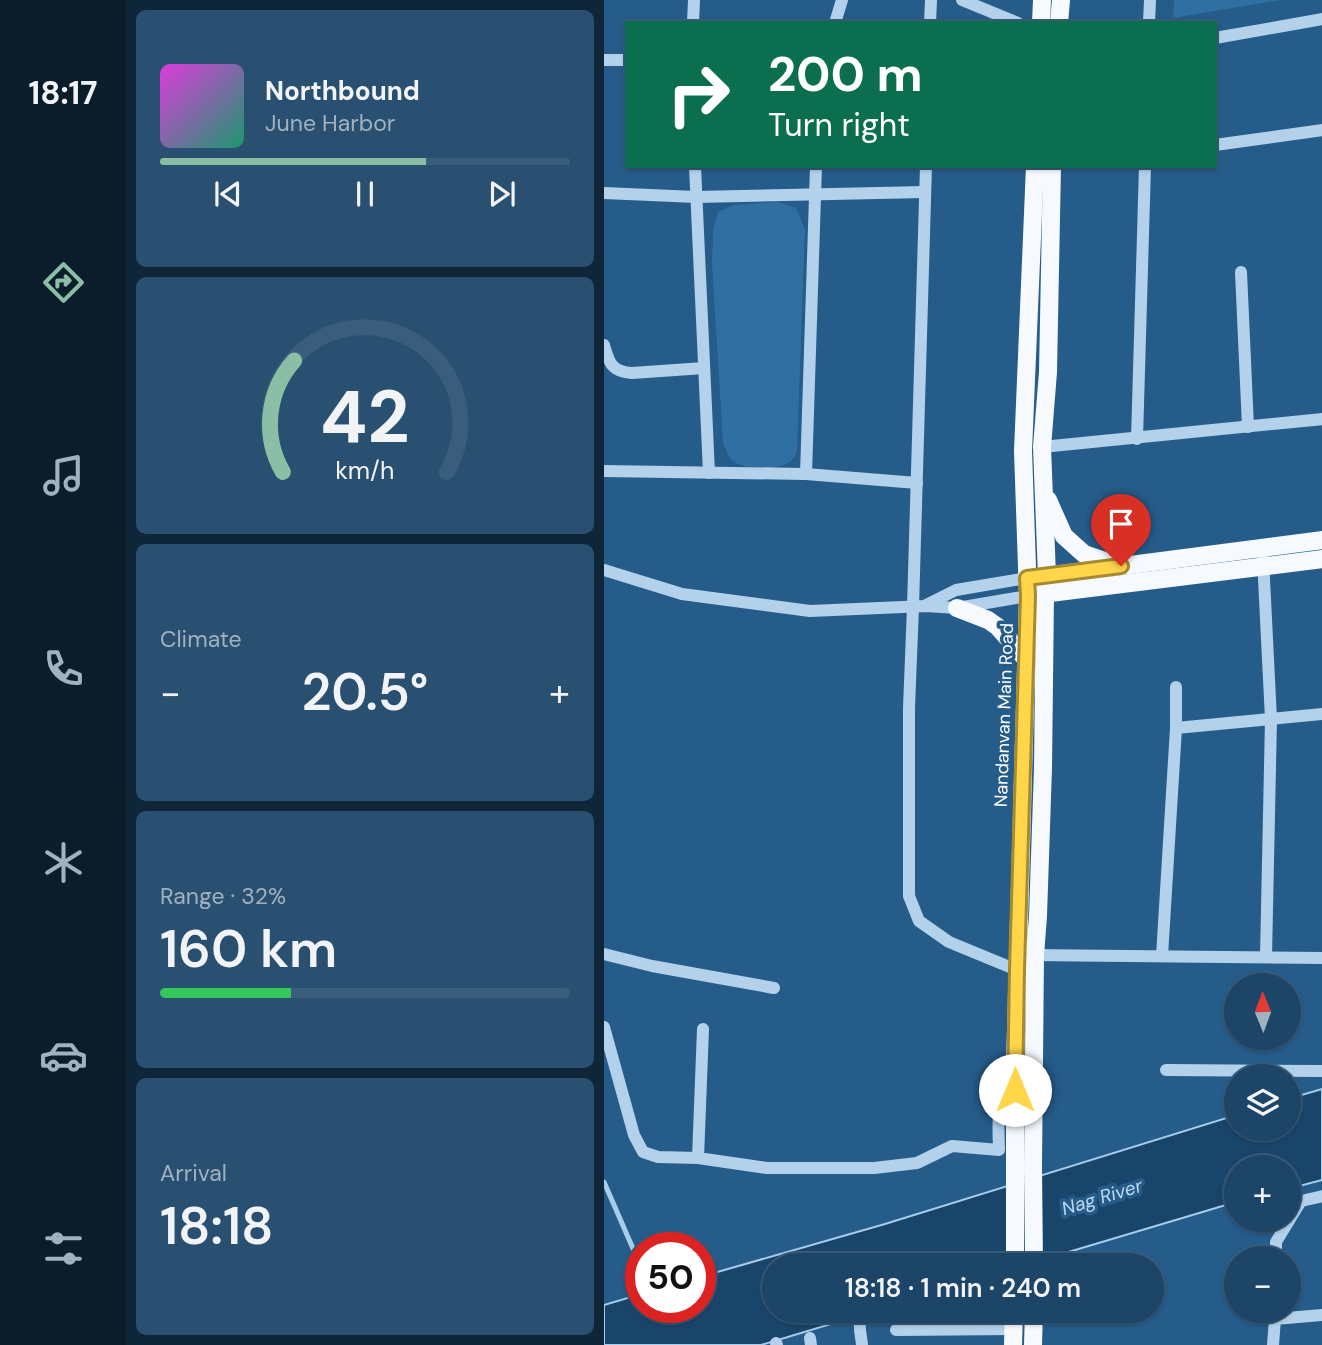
<!DOCTYPE html>
<html lang="en">
<head>
<meta charset="utf-8">
<style>
	:root { --surface:#1c4568; --page:#294f71; --text:#f1f3f6; --muted:#a0b1c0; --line:#3a5d7c; --accent:#8abfa5 }
	body { margin:0; font-family:"DM Sans",sans-serif; background:var(--page); color:var(--text); height:100vh; display:flex; flex-direction:column; font-size:26px; white-space:nowrap }
	* { box-sizing:border-box; margin:0 }
	p { font-size:23px; color:var(--muted) }
	.icon { flex:none; width:38px; height:38px; fill:none; stroke:currentColor; stroke-width:2; stroke-linecap:round; stroke-linejoin:round }
	.map { position:relative; flex:1; overflow:hidden }
	.drawer { display:flex; flex-direction:column; gap:10px; padding:10px; background:#0f2639; width:478px }
	.drawer>* { flex:none }
	.top-card { position:absolute; left:21px; top:21px; width:592px; height:147px; border-radius:0px; box-shadow:0 2px 5px #0004,0 0 0 2px var(--line); background:#0b6e4f; color:#fff; overflow:hidden }
	.needle { width:46px; rotate:359deg }
	.fabs { position:absolute; left:620px; top:973px; display:grid; gap:14px }
	.fabs a { display:grid; place-items:center; width:77px; height:77px; border-radius:50%; background:var(--surface); box-shadow:0 2px 5px #0004,0 0 0 2px var(--line); font-size:35px }
	.speed { position:absolute; left:21px; top:1232px; display:flex; gap:14px; font-size:35px; font-weight:700; text-align:center }
	.speed>* { display:grid; place-content:center; width:91px; height:91px; border-radius:50%; background:var(--surface); box-shadow:0 2px 5px #0004,0 0 0 2px var(--line); line-height:1 }
	.speed .limit { border:10px solid #d22; background:#fff; color:#111 }
	.pin { position:absolute; display:grid; place-items:center; width:60px; height:60px; color:#fff; margin:-72px -30px; border-radius:50% 50% 50% 0; rotate:-45deg; box-shadow:0 0 7px #0007 }
	.pin .icon { rotate:45deg }
	.me { position:absolute; width:77px; margin:-38px; rotate:0deg; stroke-linejoin:round; filter:drop-shadow(0 0 5px #0008) }
	.turn { display:flex; align-items:center; gap:24px; height:147px; padding:0 28px; font-size:32px }
	.turn .icon { width:91px; height:91px; stroke-width:2.5 }
	.turn b { display:block; font-size:49px; line-height:60px }
	.big { font-size:52px; font-weight:600; line-height:1.1 }
	.drawer .card { flex:1; display:flex; flex-direction:column; justify-content:center; gap:10px; min-width:0; padding:0 24px; border-radius:10px; background:var(--page) }
	.drawer .dial { align-items:center; gap:0 }
	.dial svg { height:182px; overflow:visible; fill:none; stroke:var(--line); stroke-width:7; stroke-linecap:round; text-anchor:middle }
	.dial text { fill:var(--text); stroke:none }
	.song { display:flex; align-items:center; gap:21px }
	.cover { width:84px; height:84px; border-radius:10px; background:linear-gradient(135deg,hsl(300 70% 55%),hsl(160 70% 35%)) }
	.played { height:7px; border-radius:4px; background:linear-gradient(90deg,var(--accent) 65%,var(--line) 65%) }
	.keys { display:flex; justify-content:space-around; direction:ltr }
	.heat { display:flex; justify-content:space-between; align-items:center; font-size:38px; direction:ltr }
	.charge { height:10px; border-radius:5px; background:linear-gradient(90deg,#34c759 32%,var(--line) 0) }
	.trip { position:absolute; left:158px; top:1253px; width:402px; height:70px; border-radius:35px; background:var(--surface); box-shadow:0 2px 5px #0004,0 0 0 2px var(--line); font-weight:600; line-height:70px; text-align:center }
	main { display:flex; flex:1; min-height:0 }
	.menu { display:flex; flex-direction:column; width:126px; justify-content:space-around; align-items:center; background:#0b1c2a; color:var(--muted) }
	.menu .icon { width:49px; height:49px }
	.menu .active { color:var(--accent) }
	.menu b { font-size:32px; color:var(--text) }
	.map>svg:first-child { display:block }
	.green { fill:#306fa2 }
	.water { fill:#1a456a; stroke:#a7cdea; stroke-width:2 }
	.lines { fill:none; stroke-linecap:round; stroke-linejoin:round }
	.stream { stroke:#a7cdea; stroke-width:5 }
	.minor { stroke:#b3d1ea; stroke-width:12 }
	.major { stroke:#f6fafe; stroke-width:18 }
	.route-casing { stroke:#a68a30; stroke-width:18 }
	.route { stroke:#ffd54a; stroke-width:12 }
	.labels { text-anchor:middle; dominant-baseline:central; stroke-width:7; stroke-linejoin:round; paint-order:stroke }
	.street-label { font-size:18px; fill:#fff; stroke:#255c8a }
	.water-label { font-size:19px; font-style:italic; fill:#bedbf1; stroke:#255c8a }
</style>
</head>
<body>
<main>
<nav class="menu">
<b>18:17</b>
<svg class="icon active" aria-label="directions" viewBox="0 0 24 24"><path d="M12 3l9 9-9 9-9-9zM9 14v-3h6M13 9l2 2-2 2"/></svg>
<svg class="icon" aria-label="music" viewBox="0 0 24 24"><path d="M9 18V5l10-2v13"/><circle cx="6" cy="18" r="3"/><circle cx="16" cy="16" r="3"/></svg>
<svg class="icon" aria-label="phone" viewBox="0 0 24 24"><path d="M5 4h4l2 5-3 2q2 4 5 5l2-3 5 2v4C11 20 4 13 5 4z"/></svg>
<svg class="icon" aria-label="climate" viewBox="0 0 24 24"><path d="M12 3v18M4 7l16 10M4 17L20 7"/></svg>
<svg class="icon" aria-label="car" viewBox="0 0 24 24"><path d="M5 17H2v-5l4-1 3-4h7l3 4 3 1v5h-3M9 17h6M6 11h13"/><circle cx="7" cy="17" r="2"/><circle cx="17" cy="17" r="2"/></svg>
<svg class="icon" aria-label="filters" viewBox="0 0 24 24"><path d="M4 7h16M4 17h16"/><circle cx="9" cy="7" r="2"/><circle cx="15" cy="17" r="2"/></svg>
</nav>
<section class="drawer">
<div class="card">
<div class="song"><i class="cover"></i><div><b>Northbound</b><p>June Harbor</p></div></div>
<div class="played"></div>
<div class="keys"><svg class="icon" aria-label="previous" viewBox="0 0 24 24"><path d="M18 5L8 12l10 7zM5 5v14"/></svg><svg class="icon" aria-label="pause" viewBox="0 0 24 24"><path d="M8 5v14M16 5v14"/></svg><svg class="icon" aria-label="next" viewBox="0 0 24 24"><path d="M6 5l10 7-10 7zM19 5v14"/></svg></div>
</div>
<div class="card dial"><svg viewBox="0 0 100 80">
<path d="M14 69A42 42 0 1 1 86 69"/>
<path d="M14 69A42 42 0 0 1 19 20" stroke="#8abfa5"/>
<text x="50" y="56" font-size="32" font-weight="700">42</text>
<text x="50" y="72" font-size="11">km/h</text>
</svg></div>
<div class="card"><p>Climate</p>
<div class="heat"><a>−</a><b class="big">20.5°</b><a>+</a></div>
</div>
<div class="card"><p>Range · 32%</p><b class="big">160 km</b><div class="charge"></div></div>
<div class="card"><p>Arrival</p><b class="big">18:18</b></div>
</section>
<div class="map">
<svg width="719" height="1345" viewBox="0 0 719 1345">
	<rect width="100%" height="100%" fill="#255c8a"/>
	<g class="green">
		<polygon points="570,0 677,0 569,18"/>
		<path d="M174,202L192,208L201,229L193,451C191,455 190,458 187,461C177,470 142,470 130,462C124,458 122,449 119,443L108,264L109,231L114,212L129,205Z"/>
	</g>
	<polygon class="water" points="718,1089 718,1180 684,1189 684,1167 632,1167 632,1202 421,1265 170,1265 170,1311 270,1311 157,1345 0,1345 0,1305 37,1294 37,1307 96,1307 96,1277 281,1224 632,1115 632,1129 684,1129 684,1099"/>
	<g class="lines">
		<polyline class="stream" points="0,1182 37,1267"/>
		<g class="minor">
			<polyline points="358,0 414,23"/>
			<polyline points="89,23 90,0"/>
			<polyline points="231,23 238,0"/>
			<polyline points="326,23 327,0"/>
			<polyline points="545,23 546,0"/>
			<polyline points="611,38 719,19"/>
			<polyline points="0,60 23,60"/>
			<polyline points="611,145 719,130"/>
			<polyline points="91,166 105,473"/>
			<polyline points="322,166 309,607 305,708 305,896 315,921 345,942 413,970"/>
			<polyline points="0,193 92,197 321,192"/>
			<polyline points="637,272 644,427"/>
			<path d="M0,345C5,363 8,372 28,373L100,368"/>
			<polyline points="533,439 541,166"/>
			<polyline points="438,447 719,419"/>
			<polyline points="0,471 202,474 212,166"/>
			<polyline points="202,474 313,483"/>
			<polyline points="659,559 667,719 662,957"/>
			<polyline points="0,570 78,594 206,611 322,606 353,608 424,596"/>
			<polyline points="322,605 352,590 423,578"/>
			<polyline points="572,728 719,714"/>
			<polyline points="0,954 48,966 170,988"/>
			<polyline points="425,955 719,958"/>
			<polyline points="558,956 572,728 572,687"/>
			<polyline points="0,1027 30,1135 39,1152 54,1157 94,1158"/>
			<path d="M99,1029L94,1158L163,1168H270L313,1163L348,1146L395,1150C394,1117 392,1094 411,1065"/>
			<polyline points="562,1070 719,1071"/>
			<polyline points="672,1258 672,1242 697,1201 719,1196"/>
			<polyline points="292,1330 409,1329"/>
			<polyline points="206,1338 207,1345"/>
			<polyline points="172,1343 173,1345"/>
			<path d="M258,1345C257,1333 251,1316 264,1311"/>
			<polyline points="669,1345 671,1319 719,1315"/>
		</g>
		<g class="major">
			<polyline points="437,23 438,0"/>
			<polyline points="455,23 457,0"/>
			<polyline points="444,500 460,536 480,554 510,564"/>
			<polyline points="434,577 719,540"/>
			<polyline points="430,595 719,559"/>
			<polyline points="353,608 384,620 394,627 422,659"/>
			<polyline points="411,1265 411,1065 424,596 419,451 431,166"/>
			<polyline points="430,1265 429,1167 431,955 434,916 439,768 441,594 443,576 438,447 444,372 448,166"/>
			<polyline points="409,1345 410,1311"/>
			<polyline points="429,1345 430,1311"/>
		</g>
	</g>
	<g class="lines">
		<defs>
			<polyline id="route" points="411,1090 413,970 424,596 423,578 517,566"/>
		</defs>
		<use href="#route" class="route-casing"/>
		<use href="#route" class="route"/>
	</g>
	<g class="labels">
		<g class="street-label">
			<text transform="translate(400 715) rotate(-88)">Nandanvan Main Road</text>
		</g>
		<g class="water-label">
			<text transform="translate(498 1197) rotate(-17)">Nag River</text>
		</g>
	</g>
</svg>
<div class="fabs">
<a><svg class="needle" viewBox="-14 -14 28 28"><path d="M0-13l5 13h-10z" fill="#e53935"/><path d="M0 13l5-13h-10z" fill="#a0b1c0"/></svg></a>
<a><svg class="icon" aria-label="layers" viewBox="0 0 24 24"><path d="M12 4l9 5-9 5-9-5zM3 14l9 5 9-5"/></svg></a>
<a>+</a>
<a>−</a>
</div>
<div class="speed"><div class="limit">50</div></div>
<div class="pin" style="left:517px;top:566px;background:#d93025"><svg class="icon" aria-label="arrive" viewBox="0 0 24 24"><path d="M6 21V4h12l-3 4 3 4H6"/></svg></div>
<svg class="me" style="left:411px;top:1090px" viewBox="-20 -20 40 40"><circle r="19" fill="#fff"/><path d="M0-13L10 11 0 6-10 11z" fill="#ffd54a"/></svg>
<div class="trip">18:18 · 1 min · 240 m</div>
<div class="top-card">
<div class="turn"><svg class="icon" aria-label="right" viewBox="0 0 24 24"><path d="M7 20v-9h11M14 6l5 5-5 5"/></svg><div><b>200 m</b>Turn right</div></div>
</div>
</div>
</main>
</body>
</html>
